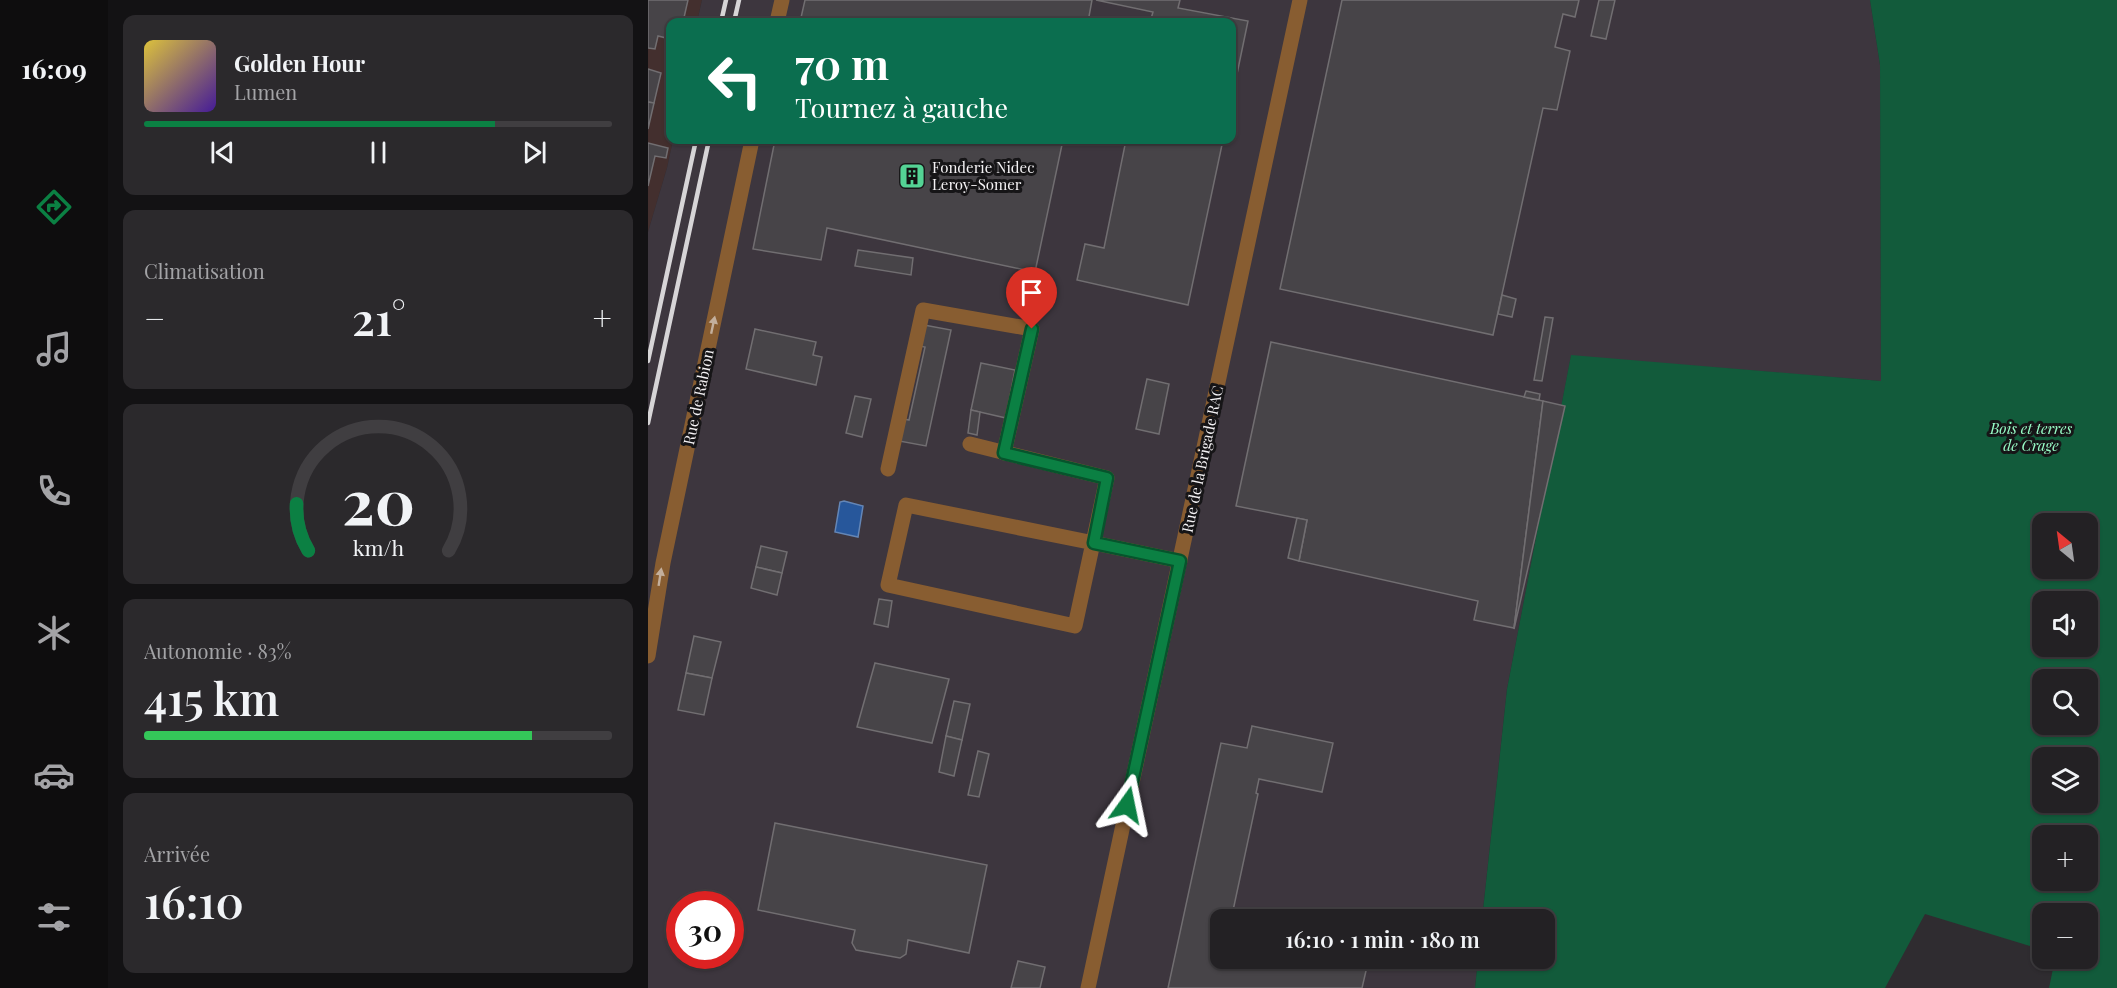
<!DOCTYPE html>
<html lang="fr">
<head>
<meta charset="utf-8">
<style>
	:root { --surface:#232124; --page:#2b292c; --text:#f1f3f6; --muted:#a3a3a6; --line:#403e41; --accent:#0b8043 }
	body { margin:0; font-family:"Playfair Display",serif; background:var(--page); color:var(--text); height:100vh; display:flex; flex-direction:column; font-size:22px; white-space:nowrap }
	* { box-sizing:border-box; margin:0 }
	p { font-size:20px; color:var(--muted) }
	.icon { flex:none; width:33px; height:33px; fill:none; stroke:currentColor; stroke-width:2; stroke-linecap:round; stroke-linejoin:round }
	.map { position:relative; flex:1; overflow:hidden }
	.details { display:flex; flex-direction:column; gap:15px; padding:15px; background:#131214; width:540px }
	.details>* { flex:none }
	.top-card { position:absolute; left:18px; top:18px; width:570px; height:126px; border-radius:12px; box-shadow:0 2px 4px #0004,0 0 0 2px var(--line); background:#0b6e4f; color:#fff; overflow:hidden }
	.needle { width:39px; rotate:331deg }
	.tools { position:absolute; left:1384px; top:513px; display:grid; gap:12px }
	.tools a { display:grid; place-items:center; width:66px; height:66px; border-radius:12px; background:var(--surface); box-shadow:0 2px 4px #0004,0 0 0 2px var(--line); font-size:30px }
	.speed { position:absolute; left:18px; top:891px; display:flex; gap:12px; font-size:30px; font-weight:700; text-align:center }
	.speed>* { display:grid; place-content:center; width:78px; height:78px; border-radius:50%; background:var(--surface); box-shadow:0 2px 4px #0004,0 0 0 2px var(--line); line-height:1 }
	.speed .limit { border:9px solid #d22; background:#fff; color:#111 }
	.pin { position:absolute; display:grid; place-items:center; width:51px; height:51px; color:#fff; margin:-62px -26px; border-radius:50% 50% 50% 0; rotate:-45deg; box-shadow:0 0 6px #0007 }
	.pin .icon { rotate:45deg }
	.me { position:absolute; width:66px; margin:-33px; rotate:12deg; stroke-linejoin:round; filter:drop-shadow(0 0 4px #0008) }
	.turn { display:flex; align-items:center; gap:21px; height:126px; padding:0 30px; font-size:27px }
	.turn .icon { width:78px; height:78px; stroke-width:2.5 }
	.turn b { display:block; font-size:42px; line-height:51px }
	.big { font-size:45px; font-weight:600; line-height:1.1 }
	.details .widget { flex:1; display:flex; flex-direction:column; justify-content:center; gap:9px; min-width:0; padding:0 21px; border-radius:12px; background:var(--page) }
	.details .dial { align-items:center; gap:0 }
	.dial svg { height:156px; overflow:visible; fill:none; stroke:var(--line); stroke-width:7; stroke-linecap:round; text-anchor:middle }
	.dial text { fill:var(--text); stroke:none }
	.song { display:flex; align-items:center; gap:18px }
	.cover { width:72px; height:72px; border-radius:9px; background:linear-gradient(135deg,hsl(50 70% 55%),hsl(260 70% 35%)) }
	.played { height:6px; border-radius:3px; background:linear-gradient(90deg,var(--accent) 75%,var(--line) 75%) }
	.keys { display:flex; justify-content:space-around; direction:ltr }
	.heat { display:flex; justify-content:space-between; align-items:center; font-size:33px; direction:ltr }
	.charge { height:9px; border-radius:4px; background:linear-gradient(90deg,#34c759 83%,var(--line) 0) }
	.trip { position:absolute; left:562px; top:909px; width:345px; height:60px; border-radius:12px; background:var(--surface); box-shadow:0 2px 4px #0004,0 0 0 2px var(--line); font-weight:600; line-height:60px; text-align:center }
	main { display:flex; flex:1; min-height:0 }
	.tabs { display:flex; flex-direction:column; width:108px; justify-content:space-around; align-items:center; background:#0e0d0e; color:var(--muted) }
	.tabs .icon { width:42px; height:42px }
	.tabs .current { color:var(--accent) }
	.tabs b { font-size:27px; color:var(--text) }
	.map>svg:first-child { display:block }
	.commercial { fill:#432f2e }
	.built { fill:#3d363e; fill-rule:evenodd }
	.green { fill:#125b3b; fill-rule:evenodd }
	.water { fill:#27579b; stroke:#6486b6; stroke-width:1.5 }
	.building { fill:#474448; stroke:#716e71; stroke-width:1.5 }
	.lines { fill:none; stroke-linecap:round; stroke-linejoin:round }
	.minor { stroke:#885d31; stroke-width:15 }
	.rail { stroke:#d7d5d7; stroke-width:4.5 }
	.oneway { fill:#c3af9c }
	.route-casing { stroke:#07532c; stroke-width:15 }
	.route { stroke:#0b8043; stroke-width:10 }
	.labels { text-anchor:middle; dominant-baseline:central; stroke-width:6; stroke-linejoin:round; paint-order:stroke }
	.poi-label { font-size:15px; fill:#f4f2f4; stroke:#161517; text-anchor:start }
	.street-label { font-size:15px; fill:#f4f2f4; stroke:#161517 }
	.park-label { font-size:15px; font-style:italic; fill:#98fdc7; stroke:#161517 }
</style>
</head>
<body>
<main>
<nav class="tabs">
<b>16:09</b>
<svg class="icon current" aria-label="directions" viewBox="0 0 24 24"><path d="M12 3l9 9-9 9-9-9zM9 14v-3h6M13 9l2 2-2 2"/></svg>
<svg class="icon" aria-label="music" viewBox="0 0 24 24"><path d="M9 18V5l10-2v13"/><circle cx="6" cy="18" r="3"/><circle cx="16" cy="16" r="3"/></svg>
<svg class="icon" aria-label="phone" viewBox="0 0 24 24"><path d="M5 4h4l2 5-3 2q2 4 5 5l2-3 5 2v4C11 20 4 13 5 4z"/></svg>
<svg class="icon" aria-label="climate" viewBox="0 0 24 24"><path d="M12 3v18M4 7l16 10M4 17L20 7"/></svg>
<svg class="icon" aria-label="car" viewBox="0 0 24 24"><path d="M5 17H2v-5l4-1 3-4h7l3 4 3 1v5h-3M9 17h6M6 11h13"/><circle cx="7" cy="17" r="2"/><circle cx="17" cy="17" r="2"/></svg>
<svg class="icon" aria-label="filters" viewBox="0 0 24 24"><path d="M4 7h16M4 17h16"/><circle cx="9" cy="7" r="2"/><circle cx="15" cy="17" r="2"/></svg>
</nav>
<section class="details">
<div class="widget">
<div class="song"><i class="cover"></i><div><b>Golden Hour</b><p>Lumen</p></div></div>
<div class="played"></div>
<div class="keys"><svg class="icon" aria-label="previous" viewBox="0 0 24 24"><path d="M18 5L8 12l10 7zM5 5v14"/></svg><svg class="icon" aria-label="pause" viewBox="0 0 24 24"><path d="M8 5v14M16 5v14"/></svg><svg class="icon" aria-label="next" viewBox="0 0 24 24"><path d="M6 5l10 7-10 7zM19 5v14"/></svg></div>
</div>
<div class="widget"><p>Climatisation</p>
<div class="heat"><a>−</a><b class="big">21°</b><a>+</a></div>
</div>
<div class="widget dial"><svg viewBox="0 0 100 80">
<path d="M14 69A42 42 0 1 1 86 69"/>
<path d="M14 69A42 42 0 0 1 8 45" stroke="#0b8043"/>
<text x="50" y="56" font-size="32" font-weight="700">20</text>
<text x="50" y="72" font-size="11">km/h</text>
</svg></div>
<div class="widget"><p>Autonomie · 83%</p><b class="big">415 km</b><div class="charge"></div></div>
<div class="widget"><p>Arrivée</p><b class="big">16:10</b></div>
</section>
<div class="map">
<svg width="1469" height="988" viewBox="0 0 1469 988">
	<rect width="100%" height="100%" fill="#2f2c30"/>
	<polygon class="commercial" points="0,0 54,0 49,22 22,22 22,140 25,140 19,168 0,232"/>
	<path class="built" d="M54,0H1222L1232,65L1233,381L923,356L859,689L834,919L573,920V958L830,959L827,988H0V232L19,168L25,140H584V22H49ZM32,904H82V956H32Z"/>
	<path class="green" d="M1222,0H1469V988H1401L1407,959L1440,958V914H1395V950L1277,914L1237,988H827L830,959L897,958V920L834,919L859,689L923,355L1233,381L1232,65ZM1395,524H1440V568H1395ZM1395,602H1440V646H1395ZM1395,680H1440V724H1395ZM1395,758H1440V802H1395ZM1395,836H1440V880H1395Z"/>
	<polygon class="water" points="196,501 215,506 210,537 187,532 192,502"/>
	<g class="building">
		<polygon points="0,0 40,0 35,22 22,22 22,39 10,36 7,49 0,48"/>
		<polygon points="157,0 444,0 440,22 152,22"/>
		<polygon points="448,0 532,0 530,8 600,21 584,98 584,22 502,22 505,12"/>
		<polygon points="694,0 931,0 927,17 915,14 907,47 922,51 909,110 895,108 845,335 632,289"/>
		<polygon points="951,0 967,0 958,39 943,36"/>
		<polygon points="0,69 13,73 6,103 0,102"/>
		<polygon points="0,102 6,103 0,129"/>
		<polygon points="127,140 415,140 387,272 179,228 173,260 105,249"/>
		<polygon points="478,140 575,140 540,305 429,280 437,244 456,248"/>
		<polygon points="0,143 20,148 18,158 7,156 0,186"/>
		<polygon points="210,250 265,258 263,275 207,266"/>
		<polygon points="854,295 868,299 864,317 850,314"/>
		<polygon points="897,317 905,318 894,381 886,380"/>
		<polygon points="276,325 303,330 278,446 251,441 256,419 261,420 277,347 271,346"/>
		<polygon points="107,329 168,342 165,355 174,357 168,385 98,369"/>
		<polygon points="623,342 895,401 866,628 826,620 830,601 651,561 659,520 588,506"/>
		<polygon points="333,363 367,370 358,418 323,410"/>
		<polygon points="499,379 521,384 511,434 488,429"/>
		<polygon points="878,391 892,394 891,400 876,397"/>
		<polygon points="207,396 223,399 214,437 198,433"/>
		<polygon points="895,401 917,406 866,629 866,628"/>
		<polygon points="323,410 332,412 329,435 320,433"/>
		<polygon points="649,518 659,520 651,561 640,558"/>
		<polygon points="113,546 139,552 134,573 108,567"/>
		<polygon points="108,567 134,573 129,595 103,588"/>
		<polygon points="231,599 244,601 240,627 226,624"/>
		<polygon points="46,636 73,642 64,678 38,673"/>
		<polygon points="227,663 301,679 284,743 209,727"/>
		<polygon points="38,673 64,678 56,715 30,710"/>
		<polygon points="306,701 322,704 314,740 298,736"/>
		<polygon points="604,726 685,743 674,792 611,779 608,793 610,794 583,920 570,921 564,949 573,951 573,958 612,958 667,970 670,958 721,958 714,988 520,988 573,743 599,748"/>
		<polygon points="298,736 314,740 306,776 291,772"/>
		<polygon points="330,751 341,754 331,797 320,795"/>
		<polygon points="127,823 339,865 321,953 260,940 258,954 252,958 208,950 204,943 207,930 110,910"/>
		<polygon points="370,961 397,967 392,988 363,988"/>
	</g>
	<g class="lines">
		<g class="minor">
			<polyline points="129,22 134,0"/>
			<polyline points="322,444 459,478 427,626 240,585 258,505 446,543 532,561"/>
			<polyline points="240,469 275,310 384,329 356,453"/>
			<polyline points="0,656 15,563 104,140"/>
			<polyline points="440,988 652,0"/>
		</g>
		<g class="rail">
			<polyline points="73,22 78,0"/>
			<polyline points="86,22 91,0"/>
			<polyline points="0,361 48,140"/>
			<polyline points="0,423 61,140"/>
		</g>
	</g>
	<defs><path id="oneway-solid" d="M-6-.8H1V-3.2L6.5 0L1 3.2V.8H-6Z" transform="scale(1.5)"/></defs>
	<g class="oneway">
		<use href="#oneway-solid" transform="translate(65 325) rotate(-78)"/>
		<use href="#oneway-solid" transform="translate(12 577) rotate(-81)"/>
	</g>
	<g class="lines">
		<defs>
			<polyline id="route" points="384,329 356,453 459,478 446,543 532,561 479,805"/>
		</defs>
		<use href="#route" class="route-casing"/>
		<use href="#route" class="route"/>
	</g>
	<defs>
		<symbol id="building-square" viewBox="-11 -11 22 22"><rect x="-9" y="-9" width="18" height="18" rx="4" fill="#54d395" stroke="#161517"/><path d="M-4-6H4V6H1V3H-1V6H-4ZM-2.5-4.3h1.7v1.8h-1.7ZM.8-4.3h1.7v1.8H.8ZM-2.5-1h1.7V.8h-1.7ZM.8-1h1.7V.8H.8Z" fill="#111"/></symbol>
	</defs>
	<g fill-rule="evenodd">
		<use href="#building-square" x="249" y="161" width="30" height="30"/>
	</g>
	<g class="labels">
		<g class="poi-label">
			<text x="284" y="167">Fonderie Nidec<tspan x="284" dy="17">Leroy-Somer</tspan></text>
		</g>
		<g class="street-label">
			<text transform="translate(50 397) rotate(-78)">Rue de Rabion</text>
			<text transform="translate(554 459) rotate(-78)">Rue de la Brigade RAC</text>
		</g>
		<g class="park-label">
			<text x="1383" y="428">Bois et terres<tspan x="1383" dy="17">de Crage</tspan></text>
		</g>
	</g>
</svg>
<div class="tools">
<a><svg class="needle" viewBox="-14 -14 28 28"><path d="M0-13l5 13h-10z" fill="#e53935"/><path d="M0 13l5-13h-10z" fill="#a3a3a6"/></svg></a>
<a><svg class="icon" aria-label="sound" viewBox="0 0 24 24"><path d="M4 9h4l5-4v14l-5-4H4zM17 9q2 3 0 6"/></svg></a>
<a><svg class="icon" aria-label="search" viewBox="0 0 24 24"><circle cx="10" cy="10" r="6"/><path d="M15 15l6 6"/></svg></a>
<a><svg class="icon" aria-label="layers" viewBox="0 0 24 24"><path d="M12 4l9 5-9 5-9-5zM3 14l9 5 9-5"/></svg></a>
<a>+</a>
<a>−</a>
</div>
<div class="speed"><div class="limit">30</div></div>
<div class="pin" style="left:384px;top:329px;background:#d93025"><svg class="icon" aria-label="arrive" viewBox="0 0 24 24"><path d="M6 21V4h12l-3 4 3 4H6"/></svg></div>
<svg class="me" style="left:479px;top:805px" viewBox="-20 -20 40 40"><path d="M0-17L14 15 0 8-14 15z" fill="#0b8043" stroke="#fff" stroke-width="4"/></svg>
<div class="trip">16:10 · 1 min · 180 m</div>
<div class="top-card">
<div class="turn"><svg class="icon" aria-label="left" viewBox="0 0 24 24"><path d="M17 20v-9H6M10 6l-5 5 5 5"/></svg><div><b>70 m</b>Tournez à gauche</div></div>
</div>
</div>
</main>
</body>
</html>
